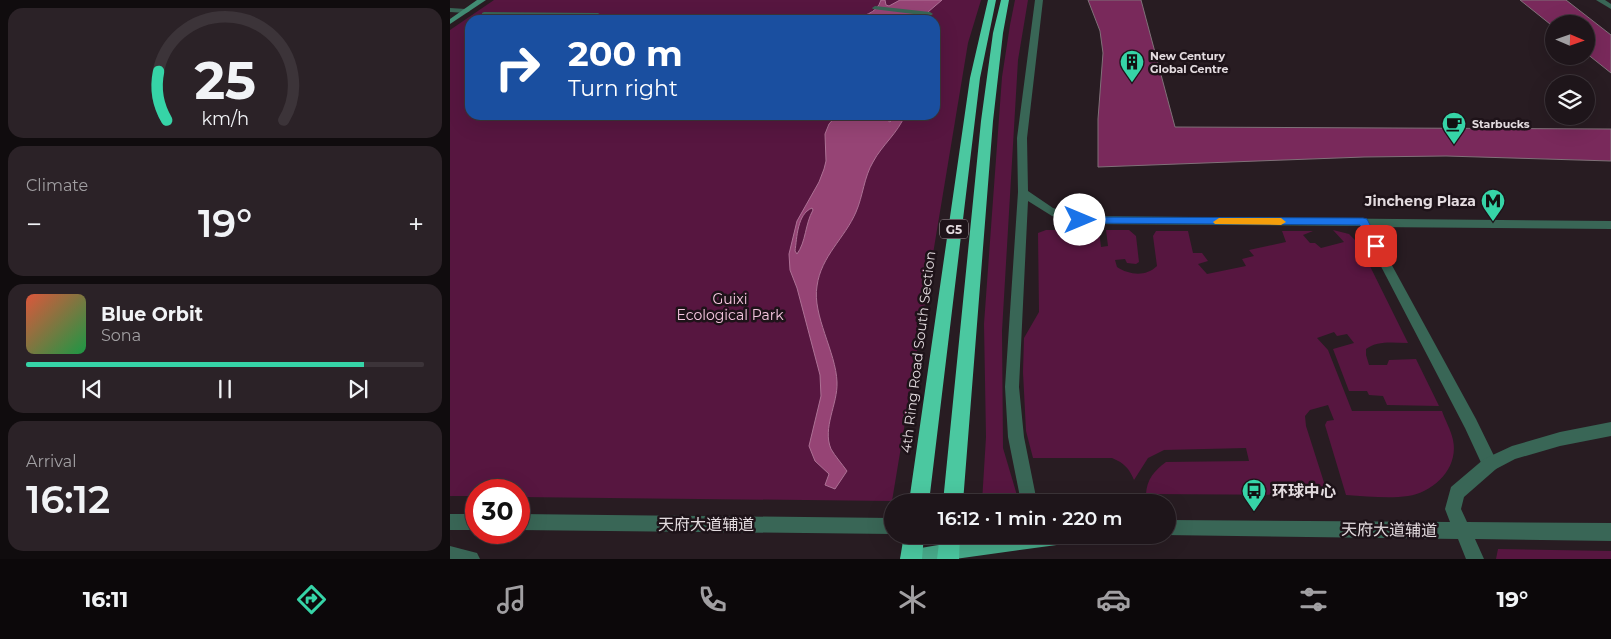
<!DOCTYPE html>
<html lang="en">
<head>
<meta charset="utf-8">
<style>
	:root { --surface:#1e151a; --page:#2b2227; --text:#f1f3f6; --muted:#a19fa2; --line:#3c3439; --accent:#36d4a7 }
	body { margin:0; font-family:Montserrat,"Noto Sans SC",sans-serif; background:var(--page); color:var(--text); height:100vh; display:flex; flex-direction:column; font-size:19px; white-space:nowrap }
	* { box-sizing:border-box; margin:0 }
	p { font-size:16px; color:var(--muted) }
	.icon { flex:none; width:28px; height:28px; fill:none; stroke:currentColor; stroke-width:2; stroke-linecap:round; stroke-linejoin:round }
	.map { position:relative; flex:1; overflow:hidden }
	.side { display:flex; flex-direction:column; gap:8px; padding:8px; background:#100c0e; width:450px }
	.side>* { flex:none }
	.banner { position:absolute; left:15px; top:15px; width:475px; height:105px; border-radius:15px; box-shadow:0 5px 20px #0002,0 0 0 1px var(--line); background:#1a4fa0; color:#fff; overflow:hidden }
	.needle { width:32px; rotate:92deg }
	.fabs { position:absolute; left:1095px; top:15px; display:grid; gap:10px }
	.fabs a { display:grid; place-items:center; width:50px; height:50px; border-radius:50%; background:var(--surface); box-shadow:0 5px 20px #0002,0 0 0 1px var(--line); font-size:25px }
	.speed { position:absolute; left:15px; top:479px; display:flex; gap:10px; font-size:25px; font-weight:700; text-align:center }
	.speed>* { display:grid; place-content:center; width:65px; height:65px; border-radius:50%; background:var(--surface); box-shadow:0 5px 20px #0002,0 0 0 1px var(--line); line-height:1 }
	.speed .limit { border:8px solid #d22; background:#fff; color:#111 }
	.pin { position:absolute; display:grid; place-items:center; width:42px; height:42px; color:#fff; margin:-21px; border-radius:10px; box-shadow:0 2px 8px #0006 }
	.me { position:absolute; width:55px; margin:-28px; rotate:90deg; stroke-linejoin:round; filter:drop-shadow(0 0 4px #0008) }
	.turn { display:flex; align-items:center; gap:18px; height:105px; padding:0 20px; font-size:22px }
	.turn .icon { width:65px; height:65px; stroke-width:2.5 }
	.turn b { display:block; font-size:35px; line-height:42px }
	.big { font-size:38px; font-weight:600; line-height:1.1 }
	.side .tile { flex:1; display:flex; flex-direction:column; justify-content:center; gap:8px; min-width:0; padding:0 18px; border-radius:15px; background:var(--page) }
	.side .dial { align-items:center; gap:0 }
	.dial svg { height:130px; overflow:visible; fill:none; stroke:var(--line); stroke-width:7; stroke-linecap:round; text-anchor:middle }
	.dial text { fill:var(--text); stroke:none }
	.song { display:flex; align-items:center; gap:15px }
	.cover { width:60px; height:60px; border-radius:8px; background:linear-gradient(135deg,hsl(10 70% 55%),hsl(140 70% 35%)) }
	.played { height:5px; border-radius:2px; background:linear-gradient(90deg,var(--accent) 85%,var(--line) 85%) }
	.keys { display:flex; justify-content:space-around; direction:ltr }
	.heat { display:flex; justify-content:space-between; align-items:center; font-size:28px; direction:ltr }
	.trip { position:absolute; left:434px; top:494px; width:292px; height:50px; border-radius:25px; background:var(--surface); box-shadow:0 5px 20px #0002,0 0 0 1px var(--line); font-weight:600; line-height:50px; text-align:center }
	.tabs { display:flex; height:80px; justify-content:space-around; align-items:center; background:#0c080a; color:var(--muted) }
	.tabs .icon { width:35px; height:35px }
	.tabs .selected { color:var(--accent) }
	.tabs b { font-size:22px; color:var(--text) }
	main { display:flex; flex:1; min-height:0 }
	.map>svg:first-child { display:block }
	.green { fill:#571640; fill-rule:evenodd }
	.water { fill:#964475; stroke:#ad7195; fill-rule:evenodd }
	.building { fill:#79295b; stroke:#807179 }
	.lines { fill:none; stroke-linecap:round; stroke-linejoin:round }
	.pedestrian { fill:#396656; fill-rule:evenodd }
	.minor { fill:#396656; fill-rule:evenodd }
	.tertiary { fill:#396656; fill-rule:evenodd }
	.secondary { fill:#428d74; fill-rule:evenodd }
	.primary { fill:#48ac8b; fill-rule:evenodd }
	.motorway { fill:#4bc8a0; fill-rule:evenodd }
	.route { fill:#1a73e8; stroke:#114b97 }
	.slow { fill:#f59e0b }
	.labels { text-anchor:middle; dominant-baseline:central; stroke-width:5; stroke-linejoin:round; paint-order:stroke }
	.far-poi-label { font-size:11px; font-weight:bold; fill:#e3dbdf; stroke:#1e1319; text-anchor:start }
	.shield { fill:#1e1319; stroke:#a89fa4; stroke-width:1 }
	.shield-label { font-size:12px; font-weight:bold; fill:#e3dbdf }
	.poi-label { font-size:14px; font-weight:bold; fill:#e3dbdf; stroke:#1e1319; text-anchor:end }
	.park-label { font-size:14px; fill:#f6c7e0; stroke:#1e1319 }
	.street-label { font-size:14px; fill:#e3dbdf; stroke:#1e1319 }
	.near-poi-label { font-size:16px; font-weight:bold; fill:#e3dbdf; stroke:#1e1319; text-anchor:start }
	.near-street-label { font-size:16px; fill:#e3dbdf; stroke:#1e1319 }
</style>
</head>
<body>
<main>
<section class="side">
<div class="tile dial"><svg viewBox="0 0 100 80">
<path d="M14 69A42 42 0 1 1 86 69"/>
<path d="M14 69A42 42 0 0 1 9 39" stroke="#36d4a7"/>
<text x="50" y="56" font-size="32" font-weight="700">25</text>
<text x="50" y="72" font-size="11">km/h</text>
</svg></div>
<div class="tile"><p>Climate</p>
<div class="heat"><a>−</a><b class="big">19°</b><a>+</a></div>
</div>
<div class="tile">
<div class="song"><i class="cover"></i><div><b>Blue Orbit</b><p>Sona</p></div></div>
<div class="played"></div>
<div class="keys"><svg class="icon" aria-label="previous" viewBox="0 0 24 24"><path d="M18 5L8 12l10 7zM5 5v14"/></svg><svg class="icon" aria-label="pause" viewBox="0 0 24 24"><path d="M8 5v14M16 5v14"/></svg><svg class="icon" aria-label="next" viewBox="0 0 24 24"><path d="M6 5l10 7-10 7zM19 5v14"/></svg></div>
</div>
<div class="tile"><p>Arrival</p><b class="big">16:12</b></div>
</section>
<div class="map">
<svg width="1161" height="559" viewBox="0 0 1161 559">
	<rect width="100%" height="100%" fill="#281c22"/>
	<g class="green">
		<path d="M44,0H531L518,43L442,501L69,497V490H26V496H0V30ZM20,20H485V115H20Z"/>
		<polygon points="565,0 578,0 568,60 552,331 553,448 569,502 532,502 536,437 534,324 543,200 552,77 560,25"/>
		<path d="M596,230H649L651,247L658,246L656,230H679L686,236L689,262L686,264L677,263L675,259L665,260L667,267C679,275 696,277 707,266L703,236L706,231H738L743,253H752L758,261L748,264L757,274L796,266L792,259L804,256L799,250L836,242L832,231H863L853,235L860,243H865L871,248L894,242L883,230L899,234L909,244L958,343C944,343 928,340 916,349V355L919,365H937L939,360L966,359L989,406L937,405L933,396L919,395L917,391H899L883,349L904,343L897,334L887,336L884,332L867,338L878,350L902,411H992C995,420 1001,430 1003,440C1009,468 984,492 958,496C938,499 916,496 896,495L875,425L877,421L884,420L878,405L860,410L855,416L856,426L878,495L696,494C697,479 704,471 716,462L799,461L796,448L714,450L698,458L684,480C679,468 674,463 662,458H583L576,431L573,372L574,338L589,312L588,233Z"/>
		<polygon points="1048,549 1161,551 1161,559 1046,559"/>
	</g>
	<g class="water">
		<path d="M431,0H435L436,5L439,6L450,0H492L478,12L475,20H400C412,16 427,14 431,0Z"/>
		<path d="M387,115H397L399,119L404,115H432V117L440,122L446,115H455C448,133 432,145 423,162C414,177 413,196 406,212C395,238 371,256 367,286C362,315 386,352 387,382C388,404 372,428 381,449C385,456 392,464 397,471L385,489L375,485L379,474L365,461L359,446L371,396L370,375L347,288L340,270L339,254L347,221L369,182L374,169L376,161L375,134L379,124ZM362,208L363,210C355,224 356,242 347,254L345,251C347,238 347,214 362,208Z"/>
	</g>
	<g class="building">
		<polygon points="638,0 691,0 725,127 1161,129 1161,161 996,156 914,157 648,167 648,119 653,53 650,31"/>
		<polygon points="1070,0 1116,0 1161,35 1161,73 1136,53 1136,24 1100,24"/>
	</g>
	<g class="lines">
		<g class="pedestrian">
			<polygon points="425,6 480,12 483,14 480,16 423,9 422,8"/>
			<polygon points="34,12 148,13 151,15 148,17 32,15 32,13"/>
		</g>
		<g class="minor">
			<polygon points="585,0 593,0 577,138 578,191 603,208 630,216 1161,221 1161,229 921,227 1026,419 1048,464 1046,469 1040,471 1034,469 1015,428 910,226 630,224 602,216 578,201 569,387 574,437 587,502 571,502 558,437 555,387 568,192 567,138"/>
			<polygon points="1146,0 1155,0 1161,4 1161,9"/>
			<polygon points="0,8 16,9 20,11 16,13 0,12"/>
		</g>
		<g class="tertiary">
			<polygon points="1161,422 1161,436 1110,446 1065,459 1046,469 1014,497 1011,509 1017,522 1161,523 1161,541 1025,539 1034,559 1016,559 1008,539 714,535 718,535 718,520 1000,522 995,509 1001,487 1034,459 1062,446 1110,432"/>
			<rect x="0" y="514" width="26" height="16"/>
			<polygon points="69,514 442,518 442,534 69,530"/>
			<polygon points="0,546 27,553 30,559 0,559"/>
		</g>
		<polygon class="secondary" points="27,0 36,0 0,24 0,19"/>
		<polygon class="primary" points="547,535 623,535 620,541 614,544 505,559 450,559 453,553 459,550"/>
		<g class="motorway">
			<polygon points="538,0 546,0 530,78 479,502 459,502 520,78"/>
			<polygon points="551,0 559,0 553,33 543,121 513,502 493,502 531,121 543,33"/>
			<polygon points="454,535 474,535 472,559 450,559"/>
			<polygon points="490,535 510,535 509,559 487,559"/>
		</g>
	</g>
	<polygon class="route" points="630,217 913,218 917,219 931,246 930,248 922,248 910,225 626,223 625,220"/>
	<polygon class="slow" points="769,218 831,218 836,222 831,225 765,224 763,222"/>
	<defs>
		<symbol id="building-pin" viewBox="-11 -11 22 30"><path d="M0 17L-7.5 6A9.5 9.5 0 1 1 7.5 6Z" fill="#36d4a7" stroke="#1e1319"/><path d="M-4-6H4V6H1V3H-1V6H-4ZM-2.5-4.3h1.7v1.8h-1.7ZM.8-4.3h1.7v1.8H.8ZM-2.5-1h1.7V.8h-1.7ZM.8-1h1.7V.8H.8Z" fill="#111"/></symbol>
		<symbol id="cafe-pin" viewBox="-11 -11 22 30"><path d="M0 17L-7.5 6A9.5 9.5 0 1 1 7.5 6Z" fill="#36d4a7" stroke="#1e1319"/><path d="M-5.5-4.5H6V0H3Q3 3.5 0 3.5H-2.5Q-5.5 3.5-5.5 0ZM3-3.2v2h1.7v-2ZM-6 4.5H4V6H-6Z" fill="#111"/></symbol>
		<symbol id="metro-pin" viewBox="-11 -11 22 30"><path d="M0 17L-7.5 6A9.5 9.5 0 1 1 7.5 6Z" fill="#36d4a7" stroke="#1e1319"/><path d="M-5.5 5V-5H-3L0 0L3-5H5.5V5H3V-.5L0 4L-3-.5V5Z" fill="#111"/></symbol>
		<symbol id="bus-pin" viewBox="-11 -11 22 30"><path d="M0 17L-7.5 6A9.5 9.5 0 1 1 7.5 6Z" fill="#36d4a7" stroke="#1e1319"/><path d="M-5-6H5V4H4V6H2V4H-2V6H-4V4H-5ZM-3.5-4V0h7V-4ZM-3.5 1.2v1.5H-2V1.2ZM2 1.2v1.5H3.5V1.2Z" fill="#111"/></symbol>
	</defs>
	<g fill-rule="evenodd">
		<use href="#building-pin" x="668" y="48" width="28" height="38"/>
		<use href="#cafe-pin" x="990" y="110" width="28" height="38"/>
		<use href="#metro-pin" x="1029" y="187" width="28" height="38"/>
		<use href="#bus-pin" x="790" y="477" width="28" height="38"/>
	</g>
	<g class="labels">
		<g class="far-poi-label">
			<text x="700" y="56">New Century<tspan x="700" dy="13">Global Centre</tspan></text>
			<text x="1022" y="124">Starbucks</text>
		</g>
		<rect class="shield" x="490" y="219.5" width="28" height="19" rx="4"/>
		<g class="shield-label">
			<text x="504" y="229">G5</text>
		</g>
		<g class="poi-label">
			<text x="1026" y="201">Jincheng Plaza</text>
		</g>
		<g class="park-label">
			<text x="280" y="299">Guixi<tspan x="280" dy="16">Ecological Park</tspan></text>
		</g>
		<g class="street-label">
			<text transform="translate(468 352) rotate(-83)">4th Ring Road South Section</text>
		</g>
		<g class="near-poi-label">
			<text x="822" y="491">环球中心</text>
		</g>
		<g class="near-street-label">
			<text x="256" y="524">天府大道辅道</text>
			<text transform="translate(939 530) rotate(1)">天府大道辅道</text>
		</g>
	</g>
</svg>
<div class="fabs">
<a><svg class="needle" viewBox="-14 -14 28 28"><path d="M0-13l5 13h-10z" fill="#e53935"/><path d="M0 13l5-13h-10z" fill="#a19fa2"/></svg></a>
<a><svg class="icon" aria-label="layers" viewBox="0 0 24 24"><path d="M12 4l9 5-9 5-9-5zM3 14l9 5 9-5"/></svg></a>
</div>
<div class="speed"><div class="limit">30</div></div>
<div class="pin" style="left:926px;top:246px;background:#d93025"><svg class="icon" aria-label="arrive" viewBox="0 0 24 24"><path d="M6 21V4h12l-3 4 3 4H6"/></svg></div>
<svg class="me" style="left:630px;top:220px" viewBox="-20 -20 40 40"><circle r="19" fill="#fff"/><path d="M0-13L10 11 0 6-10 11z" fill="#1a73e8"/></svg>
<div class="trip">16:12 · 1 min · 220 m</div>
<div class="banner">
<div class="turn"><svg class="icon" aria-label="right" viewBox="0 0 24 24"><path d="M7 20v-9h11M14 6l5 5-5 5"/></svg><div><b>200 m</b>Turn right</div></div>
</div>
</div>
</main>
<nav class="tabs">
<b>16:11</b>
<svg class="icon selected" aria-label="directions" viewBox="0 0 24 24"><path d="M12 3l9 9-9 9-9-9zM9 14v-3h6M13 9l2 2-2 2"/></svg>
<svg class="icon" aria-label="music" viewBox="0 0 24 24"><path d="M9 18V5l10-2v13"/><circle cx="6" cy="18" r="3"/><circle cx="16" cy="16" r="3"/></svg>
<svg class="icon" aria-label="phone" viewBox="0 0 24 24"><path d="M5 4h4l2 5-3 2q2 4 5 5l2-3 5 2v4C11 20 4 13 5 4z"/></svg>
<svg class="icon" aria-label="climate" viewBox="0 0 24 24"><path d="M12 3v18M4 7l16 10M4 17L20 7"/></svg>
<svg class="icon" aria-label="car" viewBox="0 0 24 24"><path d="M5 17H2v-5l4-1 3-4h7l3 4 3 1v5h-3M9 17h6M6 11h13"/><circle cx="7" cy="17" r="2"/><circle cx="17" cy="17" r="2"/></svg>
<svg class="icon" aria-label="filters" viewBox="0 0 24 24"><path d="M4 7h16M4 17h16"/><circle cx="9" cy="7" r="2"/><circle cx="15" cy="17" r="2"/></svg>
<b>19°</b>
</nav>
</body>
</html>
